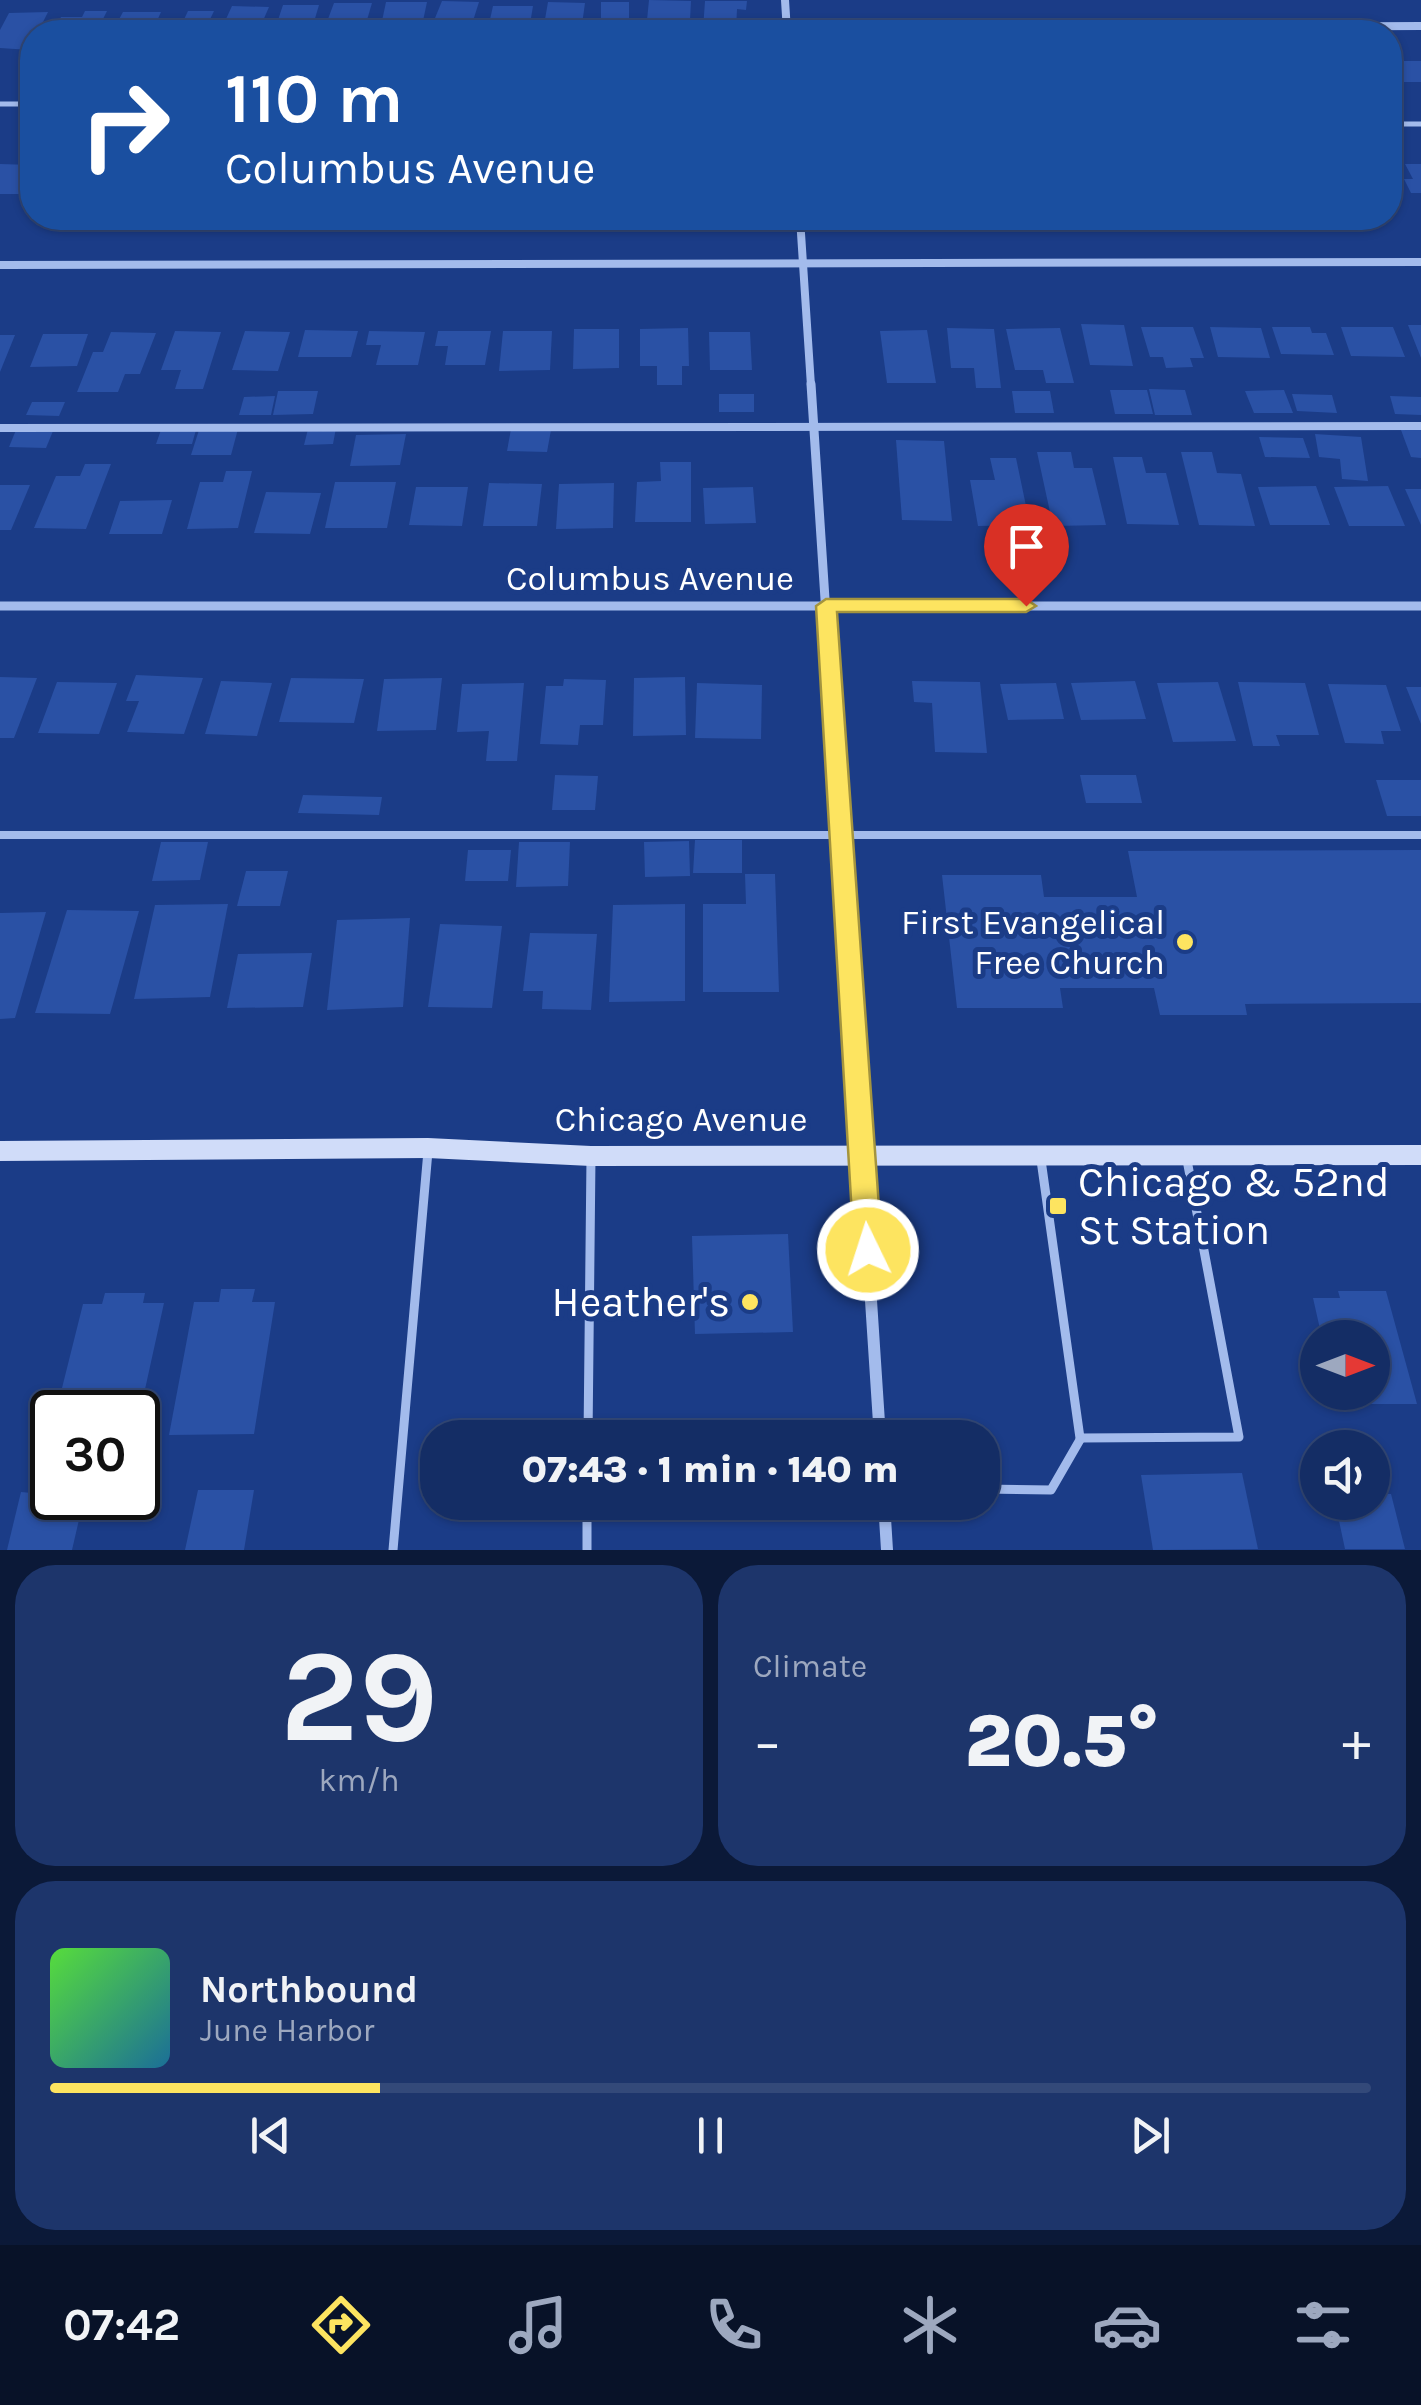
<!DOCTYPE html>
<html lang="en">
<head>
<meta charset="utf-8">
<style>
	:root { --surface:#142d65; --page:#1d356b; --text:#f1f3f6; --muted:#9da8bf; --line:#334979; --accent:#fde460 }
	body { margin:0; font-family:Karla,sans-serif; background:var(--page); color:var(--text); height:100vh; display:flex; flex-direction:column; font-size:38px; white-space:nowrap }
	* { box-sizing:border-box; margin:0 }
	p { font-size:32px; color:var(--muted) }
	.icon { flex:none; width:55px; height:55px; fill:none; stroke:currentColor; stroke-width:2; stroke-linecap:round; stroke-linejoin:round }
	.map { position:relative; height:1550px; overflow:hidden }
	.sheet { display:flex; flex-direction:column; gap:15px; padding:15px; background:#0b1938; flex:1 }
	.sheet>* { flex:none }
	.banner { position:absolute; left:20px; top:20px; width:1382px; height:210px; border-radius:40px; box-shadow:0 2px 8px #0004,0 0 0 2px var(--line); background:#1a4fa0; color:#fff; overflow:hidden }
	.needle { width:65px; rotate:90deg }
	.fabs { position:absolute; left:1300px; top:1320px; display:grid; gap:20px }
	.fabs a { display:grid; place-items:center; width:90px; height:90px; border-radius:50%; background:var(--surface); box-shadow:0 2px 8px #0004,0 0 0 2px var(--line); font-size:50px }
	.speed { position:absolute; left:30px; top:1390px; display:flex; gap:20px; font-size:50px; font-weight:700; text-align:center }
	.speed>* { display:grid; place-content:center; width:130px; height:130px; border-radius:50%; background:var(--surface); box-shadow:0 2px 8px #0004,0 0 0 2px var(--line); line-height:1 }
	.speed .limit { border:5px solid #111; border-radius:15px; background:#fff; color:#111 }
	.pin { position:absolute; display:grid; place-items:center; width:85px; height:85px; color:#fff; margin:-102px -42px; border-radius:50% 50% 50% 0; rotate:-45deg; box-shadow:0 0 10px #0007 }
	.pin .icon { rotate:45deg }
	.me { position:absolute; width:110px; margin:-55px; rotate:356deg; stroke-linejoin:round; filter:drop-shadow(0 0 8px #0008) }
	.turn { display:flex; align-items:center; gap:35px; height:210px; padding:0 40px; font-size:45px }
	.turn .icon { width:130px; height:130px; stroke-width:2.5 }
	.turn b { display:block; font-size:70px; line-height:85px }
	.big { font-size:75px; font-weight:800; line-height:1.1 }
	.sheet .card { flex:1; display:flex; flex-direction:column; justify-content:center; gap:15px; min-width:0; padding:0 35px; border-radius:40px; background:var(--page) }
	.sheet .dial { align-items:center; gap:0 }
	.dial b { font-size:130px; line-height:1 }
	.song { display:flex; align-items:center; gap:30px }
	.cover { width:120px; height:120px; border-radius:15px; background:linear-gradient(135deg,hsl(110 70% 55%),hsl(200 70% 35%)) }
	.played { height:10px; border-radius:5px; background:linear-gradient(90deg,var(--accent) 25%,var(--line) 25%) }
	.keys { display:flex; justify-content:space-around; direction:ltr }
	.heat { display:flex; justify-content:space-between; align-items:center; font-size:55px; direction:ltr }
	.sheet .tiles { flex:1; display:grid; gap:15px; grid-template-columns:1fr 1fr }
	.card:last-child { grid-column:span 2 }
	.trip { position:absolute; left:420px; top:1420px; width:580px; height:100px; border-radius:40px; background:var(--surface); box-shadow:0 2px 8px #0004,0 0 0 2px var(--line); font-weight:800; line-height:100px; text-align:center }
	.tab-bar { display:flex; height:160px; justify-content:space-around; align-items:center; background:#081228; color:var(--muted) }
	.tab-bar .icon { width:70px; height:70px }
	.tab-bar .current { color:var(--accent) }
	.tab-bar b { font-size:45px; color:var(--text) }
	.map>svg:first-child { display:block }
	.building { fill:#2a51a5 }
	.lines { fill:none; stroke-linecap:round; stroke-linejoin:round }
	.lane-far2 { stroke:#a3bbec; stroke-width:5 }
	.lane-far1 { stroke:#a3bbec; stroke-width:8 }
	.lane { stroke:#a3bbec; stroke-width:9 }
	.street-far2 { stroke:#a3bbec; stroke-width:8 }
	.street-far1 { stroke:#a3bbec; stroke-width:9 }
	.street { stroke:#a3bbec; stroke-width:12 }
	.secondary { fill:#d0dcf9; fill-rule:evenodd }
	.route { fill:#fde460; stroke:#a4943e; stroke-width:2.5 }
	.poi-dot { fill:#fde460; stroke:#1b3c87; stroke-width:4 }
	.labels { text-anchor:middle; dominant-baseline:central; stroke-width:10; stroke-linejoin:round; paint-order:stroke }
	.street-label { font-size:35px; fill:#fff; stroke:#1b3c87 }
	.poi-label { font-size:35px; fill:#fff; stroke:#1b3c87; text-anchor:end }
	.near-poi-label { font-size:42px; fill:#fff; stroke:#1b3c87; text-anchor:start }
</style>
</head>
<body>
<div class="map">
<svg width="1421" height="1550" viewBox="0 0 1421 1550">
	<rect width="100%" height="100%" fill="#1b3c87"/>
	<g class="building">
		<polygon points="649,0 691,1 690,20 647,20"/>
		<polygon points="442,1 479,2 472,24 433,23"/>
		<polygon points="705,1 747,1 746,10 737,9 736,30 703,29"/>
		<polygon points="386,2 427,2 423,21 382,21"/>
		<polygon points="548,2 585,3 581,32 561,32 562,25 544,25"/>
		<polygon points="601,2 629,2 629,19 601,20"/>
		<polygon points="334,3 372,3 367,20 328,19"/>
		<polygon points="283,5 319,5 311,32 274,32"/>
		<polygon points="232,6 269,7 259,30 220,32"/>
		<polygon points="493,6 533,6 530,24 489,24"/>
		<polygon points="85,11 107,11 97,31 53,32 61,17 82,17"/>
		<polygon points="188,11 214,11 204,32 178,32"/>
		<polygon points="48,12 38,32 32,32 30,50 0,48 0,30 9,13"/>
		<polygon points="123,12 161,12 152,32 112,32"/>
		<polygon points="1390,61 1421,61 1421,82 1392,82"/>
		<polygon points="0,164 32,165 19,194 0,194"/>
		<polygon points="1405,164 1421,164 1421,193 1411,193 1404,179 1413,179"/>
		<polygon points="1081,324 1124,325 1133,366 1090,365"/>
		<polygon points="1408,325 1421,325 1421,358"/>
		<polygon points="1141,327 1193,327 1204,358 1190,358 1193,367 1166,368 1163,357 1150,357"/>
		<polygon points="1210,327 1261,328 1270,358 1218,357"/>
		<polygon points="1272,327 1310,327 1312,333 1326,333 1334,355 1281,354"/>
		<polygon points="1341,327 1393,327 1405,357 1351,356"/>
		<polygon points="688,328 689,366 682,366 682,385 657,385 657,366 640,366 640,329"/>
		<polygon points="947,328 994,329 1001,388 976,388 974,368 951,368"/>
		<polygon points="1060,328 1074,383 1046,383 1043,370 1015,370 1006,329"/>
		<polygon points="574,329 619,329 619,368 573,369"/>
		<polygon points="305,330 358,331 351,357 298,357"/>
		<polygon points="927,330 936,383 887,383 880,331"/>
		<polygon points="175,331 221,332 203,389 175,389 181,370 161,370"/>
		<polygon points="245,331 290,332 278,371 232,370"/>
		<polygon points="369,331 425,332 418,365 376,365 381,345 366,345"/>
		<polygon points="438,331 491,331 485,365 445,365 448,346 435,346"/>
		<polygon points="503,331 552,331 550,370 499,371"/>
		<polygon points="111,332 156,333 140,374 125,374 118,392 77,392 93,352 103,352"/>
		<polygon points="709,332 750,332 752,370 710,370"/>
		<polygon points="43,334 88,334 77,366 30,367"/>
		<polygon points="0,335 15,335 0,372"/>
		<polygon points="1149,389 1185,390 1192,415 1155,415"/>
		<polygon points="1110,390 1147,390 1153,414 1115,414"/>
		<polygon points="1284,390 1293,413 1254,413 1245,391"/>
		<polygon points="278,391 318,391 313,414 273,415"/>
		<polygon points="1012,391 1050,391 1054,413 1015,413"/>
		<rect x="719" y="394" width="35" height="18"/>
		<polygon points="1292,394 1332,395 1337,413 1297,411"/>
		<polygon points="275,396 271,415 239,415 244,397"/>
		<polygon points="1390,396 1421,397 1421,415 1395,414"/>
		<polygon points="32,402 65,402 59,416 26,415"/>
		<polygon points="336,428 333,444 304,445 308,429"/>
		<polygon points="238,429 231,455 191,455 199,430"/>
		<polygon points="511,429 551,430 547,452 507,451"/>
		<polygon points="16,430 53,431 46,448 9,447"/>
		<polygon points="161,430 196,430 192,444 156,444"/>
		<polygon points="1401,430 1421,430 1421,458 1411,457"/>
		<polygon points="406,434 400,465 350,466 356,435"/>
		<polygon points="1315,434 1361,437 1368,481 1342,479 1340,459 1319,457"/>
		<polygon points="1259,437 1303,438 1310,458 1265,457"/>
		<polygon points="896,440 944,441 952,521 902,520"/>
		<polygon points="1037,452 1071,452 1074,468 1092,468 1106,525 1053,526"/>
		<polygon points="1181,452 1212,452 1217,473 1241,474 1255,526 1199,525"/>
		<polygon points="1113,457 1142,457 1146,473 1166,473 1179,525 1127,524"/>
		<polygon points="990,458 1016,458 1030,525 978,526 970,480 995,480"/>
		<polygon points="660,462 691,462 691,522 635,522 637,482 661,481"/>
		<polygon points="85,464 111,464 86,529 34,528 56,476 80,476"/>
		<polygon points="226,471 252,471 238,528 187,529 200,482 223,482"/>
		<polygon points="335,482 396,482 387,528 325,528"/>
		<polygon points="489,483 542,484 537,526 483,526"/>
		<polygon points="614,483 613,528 556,529 559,484"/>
		<polygon points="0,485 30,485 11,530 0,530"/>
		<polygon points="1316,486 1330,525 1270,525 1258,487"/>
		<polygon points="1388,486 1405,526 1349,526 1334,487"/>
		<polygon points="416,487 468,487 462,526 409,525"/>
		<polygon points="753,487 756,523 705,524 703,488"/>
		<polygon points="1405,489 1421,489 1421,525"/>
		<polygon points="266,492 321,493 310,534 254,533"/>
		<polygon points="172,500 162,534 109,534 120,501"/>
		<polygon points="136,675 203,678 184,734 127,732 139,701 126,701"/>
		<polygon points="0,677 37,678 14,738 0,738"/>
		<polygon points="685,677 686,735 633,736 634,678"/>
		<polygon points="291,678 364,679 354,723 279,722"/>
		<polygon points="442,678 436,730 377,731 384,679"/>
		<polygon points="564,679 606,680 603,725 580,725 578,745 540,744 546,686 563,686"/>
		<polygon points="221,681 272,683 257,736 205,734"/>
		<polygon points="912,681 980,682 987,753 935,752 932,703 914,702"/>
		<polygon points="1135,681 1146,719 1081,720 1071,683"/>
		<polygon points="57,682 117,683 99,734 38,733"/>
		<polygon points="1218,682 1236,741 1173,742 1157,683"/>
		<polygon points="1238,682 1305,683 1319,735 1276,735 1280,746 1253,746"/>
		<polygon points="524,683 517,761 486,761 489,731 457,732 462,684"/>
		<polygon points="697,683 762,685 761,739 695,738"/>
		<polygon points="1056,683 1064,719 1008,720 1000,684"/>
		<polygon points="1328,684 1386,685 1401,731 1381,731 1384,744 1345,743"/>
		<polygon points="1406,687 1421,687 1421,724"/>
		<polygon points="555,775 598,776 595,810 552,810"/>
		<polygon points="1080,775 1136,775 1142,803 1086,803"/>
		<polygon points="1376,780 1421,780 1421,816 1387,816"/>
		<polygon points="303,795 382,797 379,815 298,813"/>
		<polygon points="695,840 742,840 742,873 693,873"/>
		<polygon points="689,841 690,876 645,877 644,842"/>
		<polygon points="161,842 208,842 200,880 152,881"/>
		<polygon points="519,842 570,842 568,886 516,887"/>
		<polygon points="468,850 511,850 508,881 465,881"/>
		<polygon points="1421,850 1421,1003 1245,1004 1247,1015 1160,1015 1154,988 1060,988 1063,1008 957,1008 942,875 1041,875 1044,897 1137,897 1128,851"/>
		<polygon points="246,871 288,871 280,906 237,906"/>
		<polygon points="745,874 775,874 779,992 703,992 703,904 746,904"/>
		<polygon points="228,904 210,997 134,999 155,905"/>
		<polygon points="685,904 685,1001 609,1002 613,905"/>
		<polygon points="67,910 139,911 110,1014 35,1013"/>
		<polygon points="46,912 15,1018 0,1019 0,913"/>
		<polygon points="410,918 403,1007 327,1010 337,920"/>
		<polygon points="440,924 502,926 492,1008 428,1007"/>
		<polygon points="530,933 597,934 591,1010 542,1009 543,991 523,991"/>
		<polygon points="312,953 303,1007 227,1008 238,954"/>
		<polygon points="788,1234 793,1332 695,1334 692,1236"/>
		<polygon points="221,1289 255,1289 252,1302 275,1302 254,1434 169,1435 194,1302 219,1302"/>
		<polygon points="1338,1291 1386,1291 1417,1404 1338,1404 1335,1392 1372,1392 1372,1338 1322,1338 1313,1298 1340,1298"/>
		<polygon points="105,1293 145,1293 143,1303 164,1303 140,1412 56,1412 83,1304 102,1304"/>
		<polygon points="1242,1473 1258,1549 1153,1550 1141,1475"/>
		<polygon points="198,1490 254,1490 244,1550 185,1550"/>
		<polygon points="21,1492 84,1498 72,1550 7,1550"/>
		<polygon points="1372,1494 1391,1494 1405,1549 1345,1549 1335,1502 1372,1502"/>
	</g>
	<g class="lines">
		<g class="lane-far2">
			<polyline points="0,104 32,104"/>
			<polyline points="1390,124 1421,124"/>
		</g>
		<g class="lane-far1">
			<polyline points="0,428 1421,426"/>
			<polyline points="0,835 1421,835"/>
		</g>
		<g class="lane">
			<polyline points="1041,1160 1080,1438 1239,1437 1187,1160"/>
			<polyline points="588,1438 591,1157"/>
			<polyline points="982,1489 1051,1490 1081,1438"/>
			<polyline points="587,1502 587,1550"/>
			<polyline points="393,1550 428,1151"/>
		</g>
		<g class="street-far2">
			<polyline points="785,0 787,32"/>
			<polyline points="786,29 1421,26"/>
			<polyline points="800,218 811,386"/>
			<polyline points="0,265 1421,262"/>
		</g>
		<g class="street-far1">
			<polyline points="811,384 844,891"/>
			<polyline points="0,606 1421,606"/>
		</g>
		<g class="street">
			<polyline points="844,888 880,1438"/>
			<polyline points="884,1502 887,1550"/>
		</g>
		<polygon class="secondary" points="428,1138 591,1146 1421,1145 1421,1165 591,1166 428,1158 0,1161 0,1141"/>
	</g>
	<polygon class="route" points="826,599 1026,599 1036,606 1026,612 837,612 882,1250 878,1258 868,1262 858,1258 854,1250 816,606"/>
	<g class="poi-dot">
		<circle cx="1185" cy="942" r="10"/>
		<rect x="1048" y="1196" width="20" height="20" rx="5"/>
		<circle cx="750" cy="1302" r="10"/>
	</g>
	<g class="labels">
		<g class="street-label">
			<text x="650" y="578">Columbus Avenue</text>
			<text x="681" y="1119">Chicago Avenue</text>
		</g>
		<g class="poi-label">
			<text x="1165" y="922">First Evangelical<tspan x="1165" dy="40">Free Church</tspan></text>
		</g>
		<g class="near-poi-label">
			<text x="1078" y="1182">Chicago &amp; 52nd<tspan x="1078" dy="48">St Station</tspan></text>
			<text x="730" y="1302" text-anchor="end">Heather's</text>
		</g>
	</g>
</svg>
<div class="fabs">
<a><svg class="needle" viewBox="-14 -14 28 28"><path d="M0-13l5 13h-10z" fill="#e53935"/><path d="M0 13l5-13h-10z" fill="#9da8bf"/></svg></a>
<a><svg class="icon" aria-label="sound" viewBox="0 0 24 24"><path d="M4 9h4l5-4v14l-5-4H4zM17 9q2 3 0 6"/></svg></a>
</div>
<div class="speed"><div class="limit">30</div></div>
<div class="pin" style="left:1026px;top:606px;background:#d93025"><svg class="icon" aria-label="arrive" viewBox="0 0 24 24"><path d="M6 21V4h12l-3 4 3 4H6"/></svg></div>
<svg class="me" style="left:868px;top:1250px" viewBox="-20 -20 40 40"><circle r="17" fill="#fde460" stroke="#fff" stroke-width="3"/><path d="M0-11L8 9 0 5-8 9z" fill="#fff"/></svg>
<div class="trip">07:43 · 1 min · 140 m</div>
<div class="banner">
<div class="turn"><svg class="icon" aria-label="right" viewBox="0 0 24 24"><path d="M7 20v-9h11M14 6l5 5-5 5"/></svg><div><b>110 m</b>Columbus Avenue</div></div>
</div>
</div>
<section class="sheet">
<div class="tiles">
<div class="card dial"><b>29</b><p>km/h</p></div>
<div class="card"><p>Climate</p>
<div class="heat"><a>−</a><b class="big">20.5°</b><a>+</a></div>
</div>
<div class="card">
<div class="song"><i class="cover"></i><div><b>Northbound</b><p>June Harbor</p></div></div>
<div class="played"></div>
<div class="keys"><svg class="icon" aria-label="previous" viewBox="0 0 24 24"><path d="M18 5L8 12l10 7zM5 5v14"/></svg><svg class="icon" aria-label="pause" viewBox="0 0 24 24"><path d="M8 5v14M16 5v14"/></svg><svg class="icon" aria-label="next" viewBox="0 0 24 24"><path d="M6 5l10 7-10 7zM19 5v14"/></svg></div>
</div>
</div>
</section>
<nav class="tab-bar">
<b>07:42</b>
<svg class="icon current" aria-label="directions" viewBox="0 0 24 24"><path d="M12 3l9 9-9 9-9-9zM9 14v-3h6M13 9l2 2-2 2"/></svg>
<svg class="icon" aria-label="music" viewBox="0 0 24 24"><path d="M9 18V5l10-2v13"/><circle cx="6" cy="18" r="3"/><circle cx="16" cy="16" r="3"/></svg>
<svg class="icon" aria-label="phone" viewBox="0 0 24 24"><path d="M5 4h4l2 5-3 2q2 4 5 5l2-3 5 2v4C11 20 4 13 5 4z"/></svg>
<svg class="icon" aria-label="climate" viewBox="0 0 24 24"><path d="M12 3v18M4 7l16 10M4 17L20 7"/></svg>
<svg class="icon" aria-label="car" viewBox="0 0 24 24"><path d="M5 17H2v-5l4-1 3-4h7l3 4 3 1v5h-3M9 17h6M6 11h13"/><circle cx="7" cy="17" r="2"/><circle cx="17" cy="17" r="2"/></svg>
<svg class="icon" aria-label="filters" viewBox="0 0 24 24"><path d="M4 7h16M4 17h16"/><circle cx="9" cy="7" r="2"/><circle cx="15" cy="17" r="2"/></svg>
</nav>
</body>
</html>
